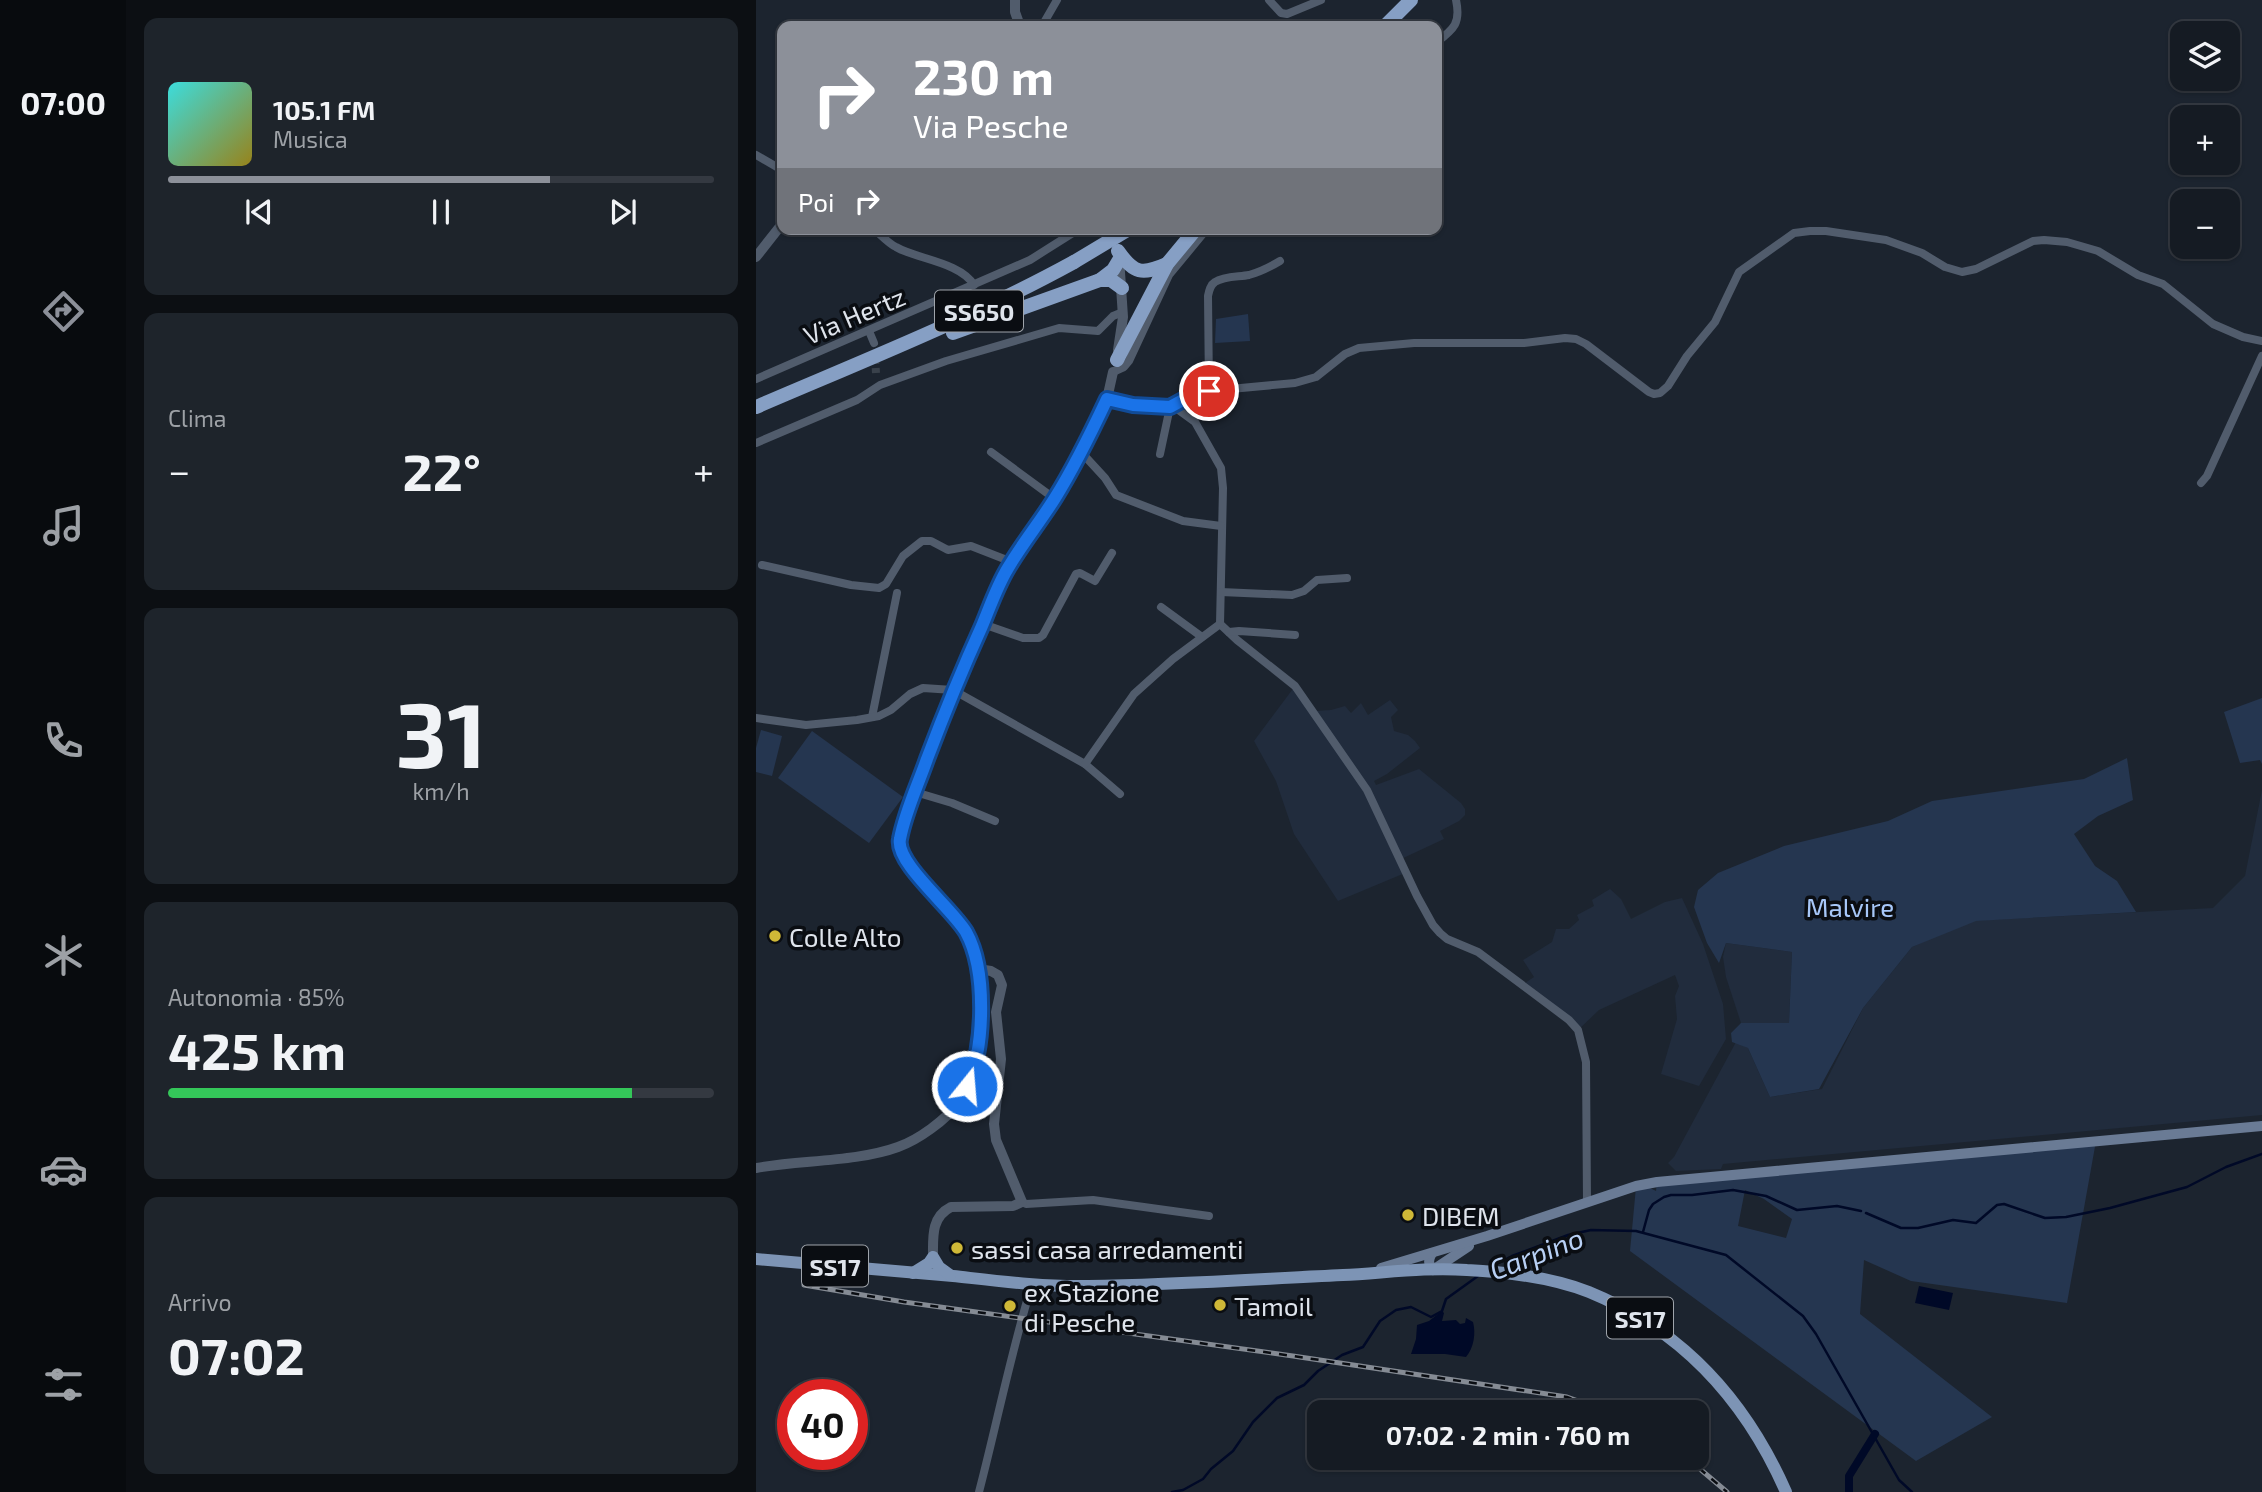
<!DOCTYPE html>
<html lang="it">
<head>
<meta charset="utf-8">
<style>
	:root { --surface:#151b23; --page:#1e242b; --text:#f1f3f6; --muted:#9da1a6; --line:#343941; --accent:#8c9099 }
	body { margin:0; font-family:"Exo 2",sans-serif; background:var(--page); color:var(--text); height:100vh; display:flex; flex-direction:column; font-size:26px; white-space:nowrap }
	* { box-sizing:border-box; margin:0 }
	p { font-size:23px; color:var(--muted) }
	.icon { flex:none; width:38px; height:38px; fill:none; stroke:currentColor; stroke-width:2; stroke-linecap:round; stroke-linejoin:round }
	.map { position:relative; flex:1; overflow:hidden }
	.details { display:flex; flex-direction:column; gap:18px; padding:18px; background:#0c0f13; width:630px }
	.details>* { flex:none }
	.hud { position:absolute; left:21px; top:21px; width:665px; height:214px; border-radius:14px; box-shadow:0 2px 5px #0004,0 0 0 2px var(--line); background:#8c9099; color:#fff; overflow:hidden }
	.fabs { position:absolute; left:1414px; top:21px; display:grid; gap:14px }
	.fabs a { display:grid; place-items:center; width:70px; height:70px; border-radius:14px; background:var(--surface); box-shadow:0 2px 5px #0004,0 0 0 2px var(--line); font-size:35px }
	.speed { position:absolute; left:21px; top:1379px; display:flex; gap:14px; font-size:35px; font-weight:700; text-align:center }
	.speed>* { display:grid; place-content:center; width:91px; height:91px; border-radius:50%; background:var(--surface); box-shadow:0 2px 5px #0004,0 0 0 2px var(--line); line-height:1 }
	.speed .limit { border:10px solid #d22; background:#fff; color:#111 }
	.pin { position:absolute; display:grid; place-items:center; width:60px; height:60px; color:#fff; margin:-30px; border:4px solid #fff; border-radius:50%; box-shadow:0 2px 7px #0007 }
	.me { position:absolute; width:77px; margin:-38px; rotate:17deg; stroke-linejoin:round; filter:drop-shadow(0 0 5px #0008) }
	.turn { display:flex; align-items:center; gap:24px; height:147px; padding:0 21px; font-size:32px }
	.turn .icon { width:91px; height:91px; stroke-width:2.5 }
	.turn b { display:block; font-size:49px; line-height:60px }
	.then { display:flex; align-items:center; height:66px; padding:0 21px; background:#0003; gap:14px; font-size:26px }
	.big { font-size:52px; font-weight:700; line-height:1.1 }
	.details .card { flex:1; display:flex; flex-direction:column; justify-content:center; gap:10px; min-width:0; padding:0 24px; border-radius:14px; background:var(--page) }
	.details .dial { align-items:center; gap:0 }
	.dial b { font-size:91px; line-height:1 }
	.song { display:flex; align-items:center; gap:21px }
	.cover { width:84px; height:84px; border-radius:10px; background:linear-gradient(135deg,hsl(180 70% 55%),hsl(50 70% 35%)) }
	.played { height:7px; border-radius:4px; background:linear-gradient(90deg,var(--accent) 70%,var(--line) 70%) }
	.keys { display:flex; justify-content:space-around; direction:ltr }
	.heat { display:flex; justify-content:space-between; align-items:center; font-size:38px; direction:ltr }
	.charge { height:10px; border-radius:5px; background:linear-gradient(90deg,#34c759 85%,var(--line) 0) }
	.trip { position:absolute; left:551px; top:1400px; width:402px; height:70px; border-radius:14px; background:var(--surface); box-shadow:0 2px 5px #0004,0 0 0 2px var(--line); font-weight:700; line-height:70px; text-align:center }
	main { display:flex; flex:1; min-height:0 }
	.menu { display:flex; flex-direction:column; width:126px; justify-content:space-around; align-items:center; background:#080b0e; color:var(--muted) }
	.menu .icon { width:49px; height:49px }
	.menu .on { color:var(--accent) }
	.menu b { font-size:32px; color:var(--text) }
	.map>svg:first-child { display:block }
	.built { fill:#212c3d }
	.green { fill:#253650; fill-rule:evenodd }
	.water { fill:#000927 }
	.lines { fill:none; stroke-linecap:round; stroke-linejoin:round }
	.stream { stroke:#000927; stroke-width:2.5 }
	.canal { stroke:#000927; stroke-width:8 }
	.minor-tunnel { stroke:#39414b; stroke-width:8; stroke-dasharray:8 4; stroke-linecap:butt }
	.minor { stroke:#515c6c; stroke-width:8 }
	.tertiary { stroke:#515c6c; stroke-width:10 }
	.secondary { stroke:#6a7b95; stroke-width:10 }
	.primary { stroke:#7d94b5; stroke-width:12 }
	.trunk { stroke:#869fc4; stroke-width:14 }
	.rail-casing { stroke:#858b94; stroke-width:5 }
	.rail { stroke:#0a0d12; stroke-width:2.5; stroke-dasharray:8; stroke-linecap:butt }
	.trunk-bridge { stroke:#869fc4; stroke-width:14 }
	.route-casing { stroke:#114b97; stroke-width:18 }
	.route { stroke:#1a73e8; stroke-width:12 }
	.poi-dot { fill:#cfb837; stroke:#0a0d12; stroke-width:2.5 }
	.labels { text-anchor:middle; dominant-baseline:central; stroke-width:7; stroke-linejoin:round; paint-order:stroke }
	.shield { fill:#0a0d12; stroke:#9fa4ab; stroke-width:2 }
	.shield-label { font-size:24px; font-weight:bold; fill:#dfe4ec }
	.street-label { font-size:26px; fill:#dfe4ec; stroke:#0a0d12 }
	.park-label { font-size:26px; fill:#a7c7f8; stroke:#0a0d12 }
	.poi-label { font-size:26px; fill:#dfe4ec; stroke:#0a0d12; text-anchor:start }
	.water-label { font-size:28px; font-style:italic; fill:#b8d0f5; stroke:#0a0d12 }
</style>
</head>
<body>
<main>
<nav class="menu">
<b>07:00</b>
<svg class="icon on" aria-label="directions" viewBox="0 0 24 24"><path d="M12 3l9 9-9 9-9-9zM9 14v-3h6M13 9l2 2-2 2"/></svg>
<svg class="icon" aria-label="music" viewBox="0 0 24 24"><path d="M9 18V5l10-2v13"/><circle cx="6" cy="18" r="3"/><circle cx="16" cy="16" r="3"/></svg>
<svg class="icon" aria-label="phone" viewBox="0 0 24 24"><path d="M5 4h4l2 5-3 2q2 4 5 5l2-3 5 2v4C11 20 4 13 5 4z"/></svg>
<svg class="icon" aria-label="climate" viewBox="0 0 24 24"><path d="M12 3v18M4 7l16 10M4 17L20 7"/></svg>
<svg class="icon" aria-label="car" viewBox="0 0 24 24"><path d="M5 17H2v-5l4-1 3-4h7l3 4 3 1v5h-3M9 17h6M6 11h13"/><circle cx="7" cy="17" r="2"/><circle cx="17" cy="17" r="2"/></svg>
<svg class="icon" aria-label="filters" viewBox="0 0 24 24"><path d="M4 7h16M4 17h16"/><circle cx="9" cy="7" r="2"/><circle cx="15" cy="17" r="2"/></svg>
</nav>
<section class="details">
<div class="card">
<div class="song"><i class="cover"></i><div><b>105.1 FM</b><p>Musica</p></div></div>
<div class="played"></div>
<div class="keys"><svg class="icon" aria-label="previous" viewBox="0 0 24 24"><path d="M18 5L8 12l10 7zM5 5v14"/></svg><svg class="icon" aria-label="pause" viewBox="0 0 24 24"><path d="M8 5v14M16 5v14"/></svg><svg class="icon" aria-label="next" viewBox="0 0 24 24"><path d="M6 5l10 7-10 7zM19 5v14"/></svg></div>
</div>
<div class="card"><p>Clima</p>
<div class="heat"><a>−</a><b class="big">22°</b><a>+</a></div>
</div>
<div class="card dial"><b>31</b><p>km/h</p></div>
<div class="card"><p>Autonomia · 85%</p><b class="big">425 km</b><div class="charge"></div></div>
<div class="card"><p>Arrivo</p><b class="big">07:02</b></div>
</section>
<div class="map">
<svg width="1506" height="1492" viewBox="0 0 1506 1492">
	<rect width="100%" height="100%" fill="#1c242f"/>
	<g class="built">
		<polygon points="539,686 560,711 575,710 589,706 595,713 605,703 612,715 634,700 642,710 635,717 638,731 652,735 659,741 664,748 631,774 618,781 620,785 663,769 705,803 709,809 709,815 703,821 684,831 688,839 643,860 649,873 582,901 538,834 520,781 498,741"/>
		<polygon points="1506,790 1506,1115 967,1164 965,1169 920,1171 912,1163 918,1157 980,1042 992,1048 1014,1097 1066,1089 1107,1008 1156,947 1213,921 1457,908 1489,876"/>
		<polygon points="854,889 865,899 875,919 909,902 926,898 947,944 967,1004 970,1039 943,1086 905,1074 921,1019 919,996 923,986 919,975 843,1010 822,1030 766,985 778,977 767,960 796,942 800,929 813,929 823,920 821,915 838,906 836,900"/>
		<polygon points="970,943 1036,952 1033,1023 985,1023 970,977 967,957"/>
	</g>
	<g class="green">
		<polygon points="492,314 494,341 459,343 460,319"/>
		<polygon points="1506,698 1506,764 1504,760 1484,763 1468,712"/>
		<polygon points="5,730 26,736 16,776 0,772 0,748"/>
		<polygon points="56,731 147,797 113,843 22,778"/>
		<polygon points="1371,758 1377,800 1342,816 1318,834 1339,866 1361,881 1380,912 1220,921 1156,947 1107,1008 1063,1089 1014,1097 992,1048 976,1042 975,1033 985,1023 1033,1023 1036,952 970,943 963,963 951,943 938,907 942,890 962,873 1028,846 1132,821 1176,801 1328,779"/>
		<path d="M1340,1141L1311,1303L1155,1281L1108,1260L1104,1314L1236,1417L1160,1461L874,1251L880,1187L888,1185L900,1191L901,1182ZM989,1190L1008,1199L1036,1219L1030,1238L982,1226Z"/>
	</g>
	<g class="water">
		<polygon points="1163,1286 1197,1293 1193,1310 1159,1303"/>
		<path d="M686,1311L688,1313L686,1321L700,1320L704,1324L709,1323L710,1318L717,1322C720,1333 718,1348 710,1357L689,1354H655L660,1339L661,1325L673,1321Z"/>
	</g>
	<g class="lines">
		<g class="stream">
			<polyline points="1110,1213 1145,1228 1162,1228 1197,1220 1220,1223 1241,1205 1248,1204 1289,1218 1310,1217 1354,1208 1431,1187 1470,1167 1506,1154"/>
			<polyline points="887,1232 893,1210 897,1204 908,1197 915,1195 936,1195 977,1190 1010,1196 1041,1210 1081,1206 1105,1211"/>
			<polyline points="733,1268 756,1256 812,1235 835,1230 880,1231 970,1255 1047,1316 1060,1334 1143,1480 1156,1492"/>
			<polyline points="416,1492 427,1490 447,1479 455,1469 477,1451 497,1422 521,1398 548,1385 562,1371 586,1355 607,1347 624,1321 640,1310 655,1307 675,1317 686,1311 690,1299 722,1276"/>
		</g>
		<polyline class="canal" points="1093,1492 1093,1476 1119,1434"/>
		<polyline class="minor-tunnel" points="119,356 120,373"/>
		<g class="minor">
			<polyline points="513,0 525,13 531,14 565,0"/>
			<polyline points="286,26 301,0"/>
			<path d="M681,42C698,29 705,23 700,0"/>
			<polyline points="0,155 26,170"/>
			<path d="M118,229C125,235 132,243 140,247C160,259 204,262 218,285"/>
			<polyline points="113,331 118,343"/>
			<polyline points="357,372 368,367 373,361 413,275 451,229"/>
			<polyline points="0,379 274,260 323,229"/>
			<path d="M453,391L452,296C453,291 454,285 459,282C468,276 483,277 493,275C504,272 514,267 524,261"/>
			<path d="M351,399C371,404 397,412 417,406L439,422L465,468L467,488L464,624L481,640L539,686L611,790L661,896L677,925L684,933L691,939L722,952L813,1020L822,1030L830,1062L831,1202"/>
			<polyline points="417,406 436,395 453,391 539,383 560,377 589,354 603,348 658,343 768,343 809,338 820,339 830,344 893,392 898,394 904,393 912,386 931,356 959,322 983,272 1038,233 1054,231 1070,231 1130,240 1166,253 1189,267 1206,272 1220,269 1277,241 1288,240 1311,242 1342,251 1382,275 1407,284 1457,324 1487,337 1506,341"/>
			<polyline points="0,443 101,400 124,385 190,361 303,328 342,331 357,316 367,312"/>
			<polyline points="235,452 299,499"/>
			<polyline points="326,453 349,478 360,495 427,521 465,526"/>
			<polyline points="404,454 414,407"/>
			<polyline points="1445,483 1451,476 1506,356"/>
			<polyline points="6,565 95,585 123,588 130,584 147,556 166,541 175,541 192,550 215,546 256,562"/>
			<polyline points="465,592 536,595 548,591 561,580 591,578"/>
			<polyline points="405,607 446,637"/>
			<polyline points="227,624 267,638 283,638 287,635 320,574 324,573 339,581 356,553"/>
			<polyline points="473,632 483,631 539,635"/>
			<polyline points="116,717 141,593"/>
			<polyline points="0,718 50,725 101,720 123,716 135,710 154,694 167,688 197,690 329,764 364,794"/>
			<polyline points="329,764 378,694 417,659 464,624"/>
			<polyline points="159,792 196,803 239,821"/>
			<polyline points="266,1202 270,1204 337,1200 453,1216"/>
			<path d="M223,1492C241,1423 255,1352 276,1284"/>
		</g>
		<g class="tertiary">
			<polyline points="259,0 259,12 264,26"/>
			<polyline points="0,257 26,224"/>
			<polyline points="362,350 367,317 363,257"/>
			<path d="M0,1168C44,1160 101,1162 142,1147C162,1140 190,1120 202,1103C230,1066 231,974 211,933C197,906 169,883 148,860L143,851V840L194,697L251,569L299,499L326,453L351,399L357,372"/>
			<path d="M177,1257C177,1237 175,1217 195,1207L257,1206L266,1202L240,1140L238,1124L245,1059L240,1012L246,985L242,975L235,971L222,969"/>
		</g>
		<g class="secondary">
			<path d="M676,1253C672,1260 672,1264 677,1270L713,1246"/>
			<polyline points="625,1268 731,1236 880,1186 901,1182 1506,1126"/>
		</g>
		<g class="primary">
			<path d="M0,1259C66,1265 131,1270 197,1276C242,1281 287,1287 332,1286C417,1285 502,1279 587,1275C628,1273 670,1267 711,1270C751,1272 795,1277 833,1292C926,1330 990,1401 1030,1492"/>
			<polyline points="157,1273 173,1263 177,1257 183,1267 194,1275"/>
		</g>
		<g class="trunk">
			<polyline points="629,26 655,0"/>
			<path d="M362,251C378,274 386,275 411,264"/>
			<polyline points="344,280 355,280 366,288"/>
			<polyline points="197,333 344,280 357,270 363,260"/>
			<polyline points="361,360 411,264 440,229"/>
			<path d="M0,407C107,361 216,318 318,262"/>
		</g>
		<defs>
			<g id="rail">
				<polyline points="48,1285 148,1302 537,1356 811,1397 853,1412"/>
				<polyline points="931,1458 971,1492"/>
			</g>
		</defs>
		<use href="#rail" class="rail-casing"/>
		<use href="#rail" class="rail"/>
		<polyline class="trunk-bridge" points="318,262 373,229"/>
	</g>
	<g class="lines">
		<defs>
			<path id="route" d="M211,1086C229,1048 231,970 210,932C196,908 139,863 144,839C149,812 162,785 171,759C188,714 206,670 226,626C234,607 241,586 252,568C266,544 284,522 299,498C319,466 335,433 351,399L377,405L414,407L436,395L453,391"/>
		</defs>
		<use href="#route" class="route-casing"/>
		<use href="#route" class="route"/>
	</g>
	<g class="poi-dot">
		<circle cx="19" cy="936" r="7"/>
		<circle cx="652" cy="1215" r="7"/>
		<circle cx="201" cy="1248" r="7"/>
		<circle cx="464" cy="1305" r="7"/>
		<circle cx="254" cy="1306" r="7"/>
	</g>
	<g class="labels">
		<g class="shield">
			<rect x="179" y="290.5" width="88" height="41" rx="5"/>
			<rect x="46" y="1245.5" width="66" height="41" rx="5"/>
			<rect x="851" y="1297.5" width="66" height="41" rx="5"/>
		</g>
		<g class="shield-label">
			<text x="223" y="311">SS650</text>
			<text x="79" y="1266">SS17</text>
			<text x="884" y="1318">SS17</text>
		</g>
		<g class="street-label">
			<text transform="translate(98 315) rotate(-23)">Via Hertz</text>
		</g>
		<g class="park-label">
			<text x="1094" y="906">Malvire</text>
		</g>
		<g class="poi-label">
			<text x="33" y="936">Colle Alto</text>
			<text x="666" y="1215">DIBEM</text>
			<text x="215" y="1248">sassi casa arredamenti</text>
			<text x="268" y="1291">ex Stazione<tspan x="268" dy="30">di Pesche</tspan></text>
			<text x="478" y="1305">Tamoil</text>
		</g>
		<g class="water-label">
			<text transform="translate(780 1253) rotate(-21)">Carpino</text>
		</g>
	</g>
</svg>
<div class="fabs">
<a><svg class="icon" aria-label="layers" viewBox="0 0 24 24"><path d="M12 4l9 5-9 5-9-5zM3 14l9 5 9-5"/></svg></a>
<a>+</a>
<a>−</a>
</div>
<div class="speed"><div class="limit">40</div></div>
<div class="pin" style="left:453px;top:391px;background:#d93025"><svg class="icon" aria-label="arrive" viewBox="0 0 24 24"><path d="M6 21V4h12l-3 4 3 4H6"/></svg></div>
<svg class="me" style="left:211px;top:1086px" viewBox="-20 -20 40 40"><circle r="17" fill="#1a73e8" stroke="#fff" stroke-width="3"/><path d="M0-11L8 9 0 5-8 9z" fill="#fff"/></svg>
<div class="trip">07:02 · 2 min · 760 m</div>
<div class="hud">
<div class="turn"><svg class="icon" aria-label="right" viewBox="0 0 24 24"><path d="M7 20v-9h11M14 6l5 5-5 5"/></svg><div><b>230 m</b>Via Pesche</div></div>
<div class="then">Poi<svg class="icon" aria-label="right" viewBox="0 0 24 24"><path d="M7 20v-9h11M14 6l5 5-5 5"/></svg></div>
</div>
</div>
</main>
</body>
</html>
